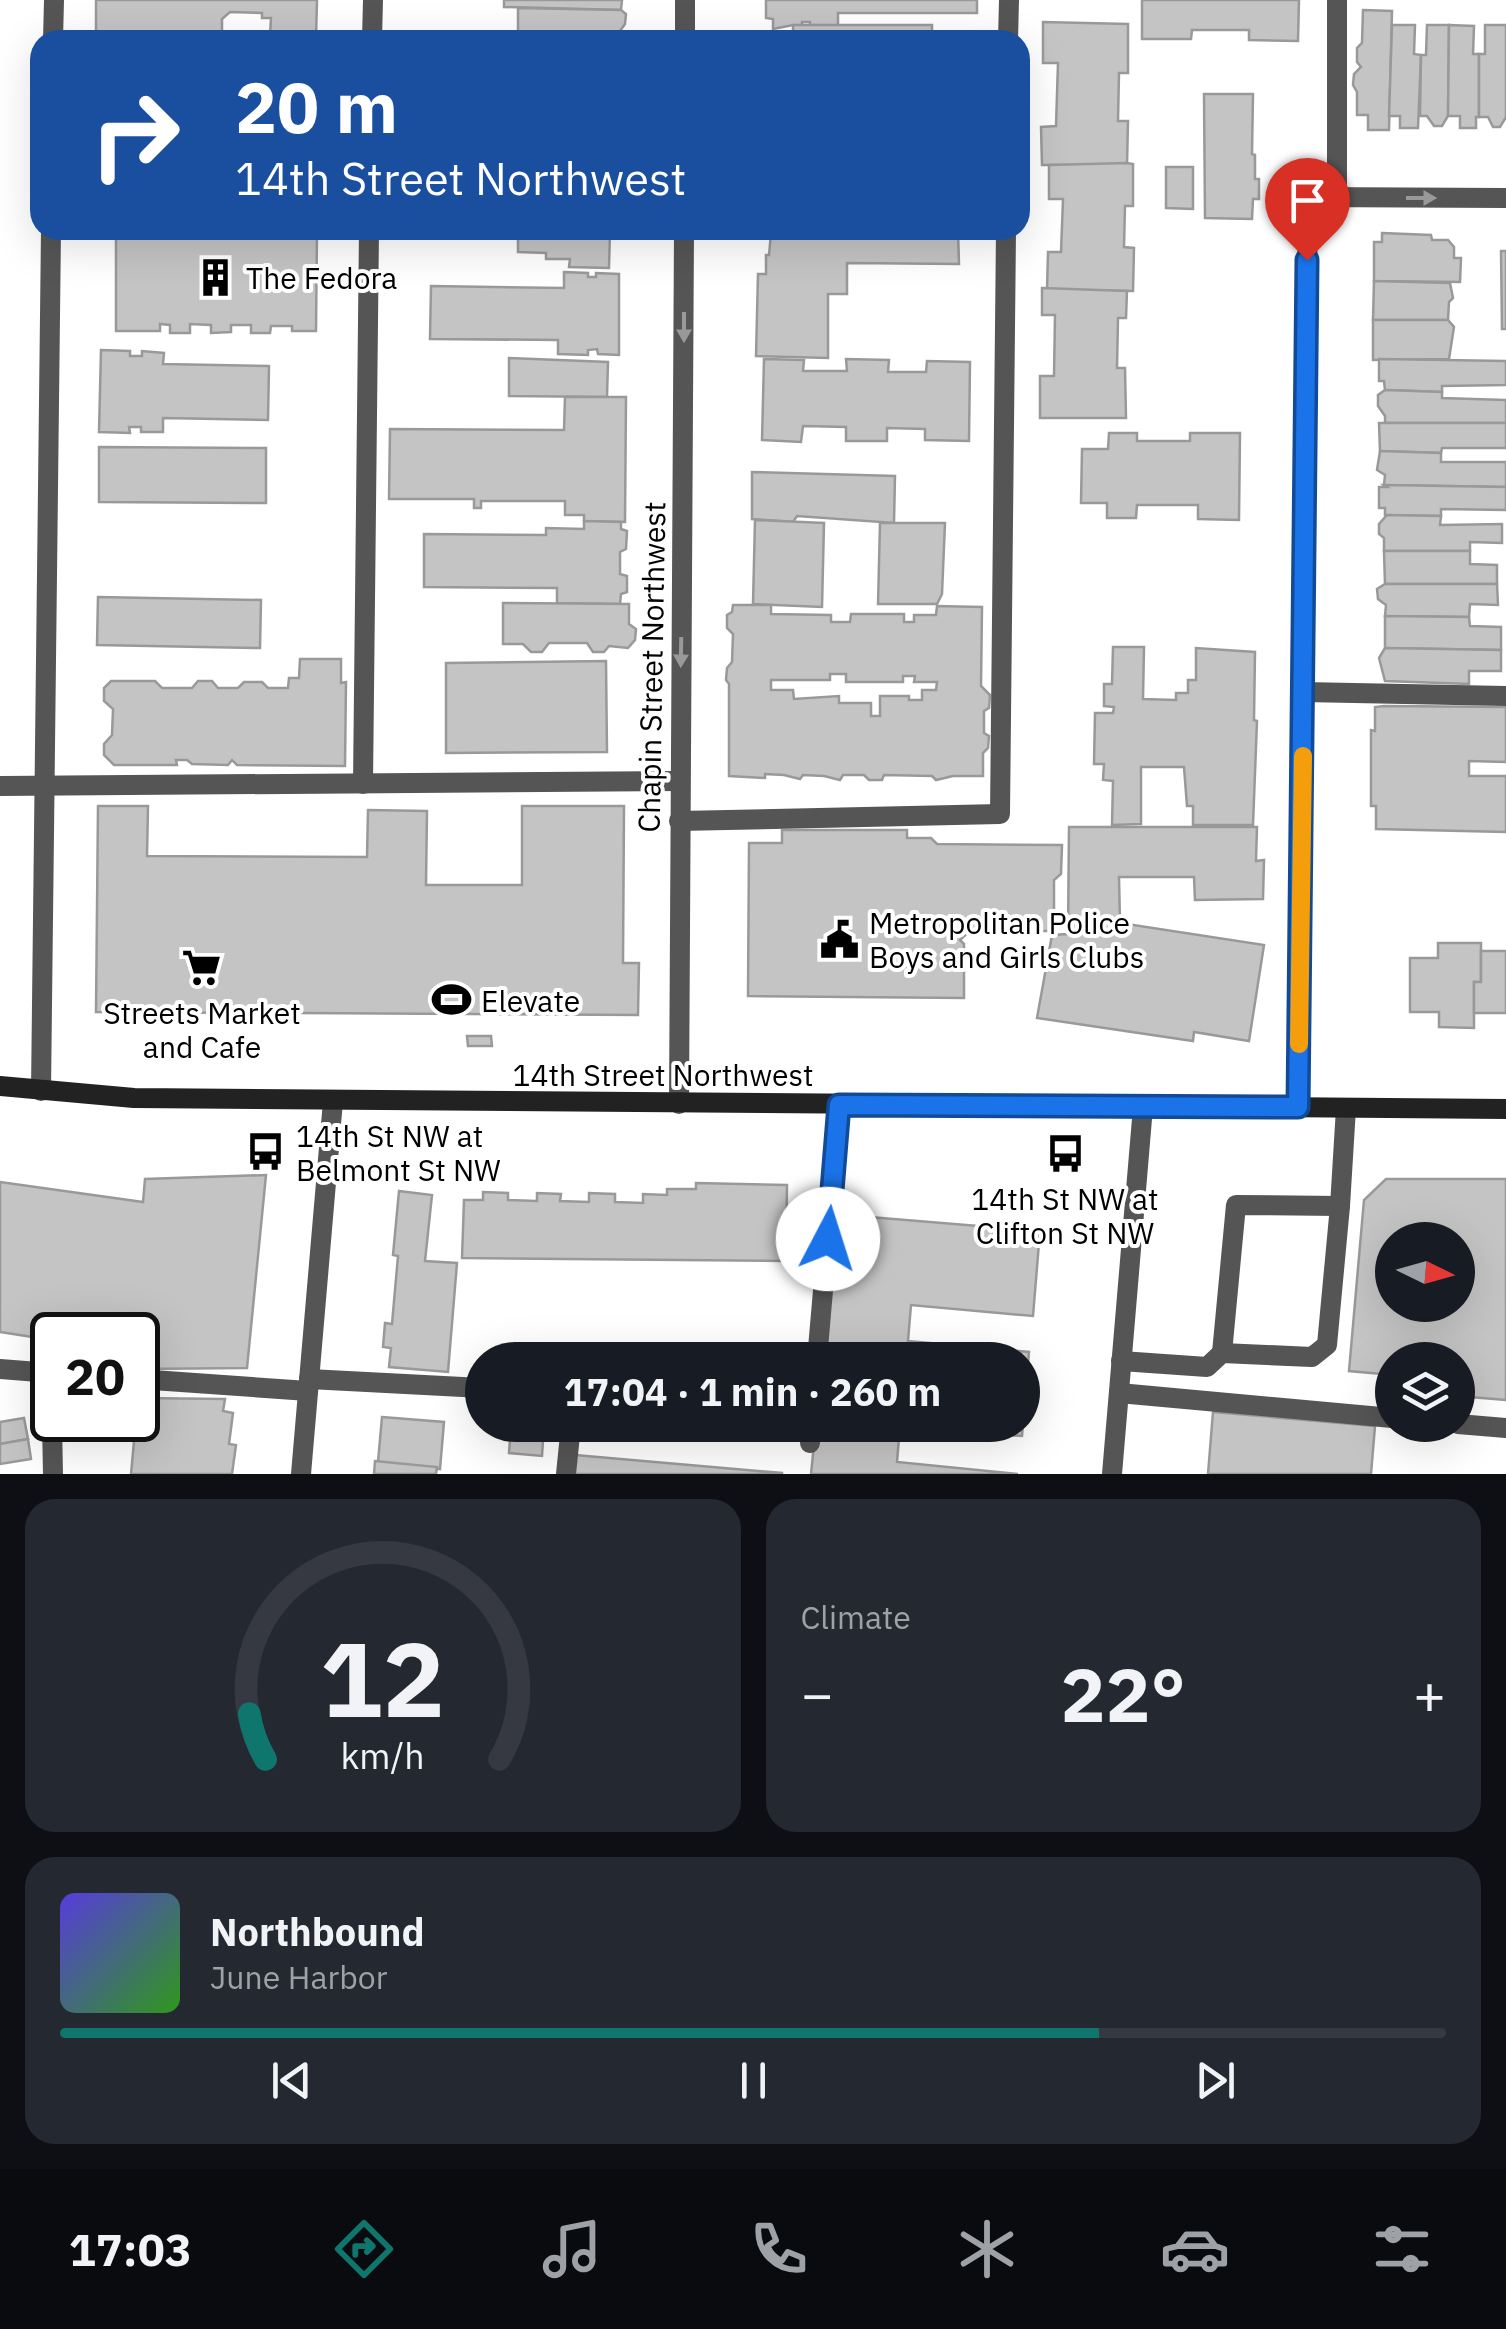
<!DOCTYPE html>
<html lang="en">
<head>
<meta charset="utf-8">
<style>
	:root { --surface:#171b24; --page:#242831; --text:#f1f3f6; --muted:#9ea1a6; --line:#363941; --accent:#0f766e }
	body { margin:0; font-family:"IBM Plex Sans",sans-serif; background:var(--page); color:var(--text); height:100vh; display:flex; flex-direction:column; font-size:38px; white-space:nowrap }
	* { box-sizing:border-box; margin:0 }
	p { font-size:32px; color:var(--muted) }
	.icon { flex:none; width:55px; height:55px; fill:none; stroke:currentColor; stroke-width:2; stroke-linecap:round; stroke-linejoin:round }
	.map { position:relative; height:1474px; overflow:hidden }
	.drawer { display:flex; flex-direction:column; gap:25px; padding:25px; background:#0d0f14; flex:1 }
	.drawer>* { flex:none }
	.banner { position:absolute; left:30px; top:30px; width:1000px; height:210px; border-radius:30px; box-shadow:0 10px 40px #0002; background:#1a4fa0; color:#fff; overflow:hidden }
	.needle { width:65px; rotate:95deg }
	.fabs { position:absolute; left:1375px; top:1222px; display:grid; gap:20px }
	.fabs a { display:grid; place-items:center; width:100px; height:100px; border-radius:50%; background:var(--surface); box-shadow:0 10px 40px #0002; font-size:50px }
	.speed { position:absolute; left:30px; top:1312px; display:flex; gap:20px; font-size:50px; font-weight:700; text-align:center }
	.speed>* { display:grid; place-content:center; width:130px; height:130px; border-radius:50%; background:var(--surface); box-shadow:0 10px 40px #0002; line-height:1 }
	.speed .limit { border:5px solid #111; border-radius:15px; background:#fff; color:#111 }
	.pin { position:absolute; display:grid; place-items:center; width:85px; height:85px; color:#fff; margin:-102px -42px; border-radius:50% 50% 50% 0; rotate:-45deg; box-shadow:0 0 10px #0007 }
	.pin .icon { rotate:45deg }
	.me { position:absolute; width:110px; margin:-55px; rotate:5deg; stroke-linejoin:round; filter:drop-shadow(0 0 8px #0008) }
	.turn { display:flex; align-items:center; gap:35px; height:210px; padding:0 40px; font-size:45px }
	.turn .icon { width:130px; height:130px; stroke-width:2.5 }
	.turn b { display:block; font-size:70px; line-height:85px }
	.big { font-size:75px; font-weight:700; line-height:1.1 }
	.drawer .widget { flex:1; display:flex; flex-direction:column; justify-content:center; gap:15px; min-width:0; padding:0 35px; border-radius:30px; background:var(--page) }
	.drawer .dial { align-items:center; gap:0 }
	.dial svg { height:260px; overflow:visible; fill:none; stroke:var(--line); stroke-width:7; stroke-linecap:round; text-anchor:middle }
	.dial text { fill:var(--text); stroke:none }
	.song { display:flex; align-items:center; gap:30px }
	.cover { width:120px; height:120px; border-radius:15px; background:linear-gradient(135deg,hsl(250 70% 55%),hsl(110 70% 35%)) }
	.played { height:10px; border-radius:5px; background:linear-gradient(90deg,var(--accent) 75%,var(--line) 75%) }
	.keys { display:flex; justify-content:space-around; direction:ltr }
	.heat { display:flex; justify-content:space-between; align-items:center; font-size:55px; direction:ltr }
	.drawer .tiles { flex:1; display:grid; gap:25px; grid-template-columns:1fr 1fr }
	.widget:last-child { grid-column:span 2 }
	.trip { position:absolute; left:465px; top:1342px; width:575px; height:100px; border-radius:50px; background:var(--surface); box-shadow:0 10px 40px #0002; font-weight:700; line-height:100px; text-align:center }
	.dock { display:flex; height:160px; justify-content:space-around; align-items:center; background:#090b0e; color:var(--muted) }
	.dock .icon { width:70px; height:70px }
	.dock .on { color:var(--accent) }
	.dock b { font-size:45px; color:var(--text) }
	.map>svg:first-child { display:block }
	.building { fill:#c4c4c4; stroke:#999; stroke-width:2.5; fill-rule:evenodd }
	.lines { fill:none; stroke-linecap:round; stroke-linejoin:round }
	.service { stroke:#555; stroke-width:20 }
	.minor { stroke:#555; stroke-width:20 }
	.secondary { stroke:#222; stroke-width:20 }
	.oneway { fill:#999 }
	.route-casing { stroke:#114b97; stroke-width:25 }
	.route { stroke:#1a73e8; stroke-width:18 }
	.slow { stroke:#f59e0b; stroke-width:18 }
	.labels { text-anchor:middle; dominant-baseline:central; stroke-width:8; stroke-linejoin:round; paint-order:stroke }
	.poi-label { font-size:30px; fill:#000; stroke:#fff; text-anchor:start }
	.street-label { font-size:30px; fill:#000; stroke:#fff }
</style>
</head>
<body>
<div class="map">
<svg width="1506" height="1474" viewBox="0 0 1506 1474">
	<rect width="100%" height="100%" fill="#fff"/>
	<g class="building">
		<polygon points="96,0 317,0 316,37 270,36 271,18 262,18 262,13 230,12 222,19 222,40 96,40"/>
		<polygon points="504,0 622,0 621,10 504,7"/>
		<polygon points="766,0 977,0 977,13 838,13 838,29 810,28 810,22 802,22 802,29 793,25 773,29 773,19 766,18"/>
		<polygon points="1142,0 1299,0 1298,41 1249,40 1249,30 1192,30 1191,39 1142,39"/>
		<polygon points="518,8 621,10 626,14 625,24 620,31 620,40 518,39"/>
		<polygon points="1363,10 1392,11 1389,130 1368,130 1368,115 1357,115 1357,92 1353,85 1354,74 1361,67 1357,62 1357,48 1362,43"/>
		<polygon points="1043,22 1128,24 1128,73 1119,73 1118,121 1128,121 1127,165 1042,165 1041,127 1056,126 1058,63 1043,63"/>
		<rect x="793" y="25" width="139" height="15"/>
		<polygon points="1392,25 1415,25 1414,54 1421,55 1418,128 1400,128 1400,116 1389,116"/>
		<polygon points="1427,25 1449,25 1448,116 1442,126 1434,126 1427,116 1420,116 1421,55 1426,55"/>
		<polygon points="1449,25 1474,26 1473,54 1479,54 1479,117 1476,117 1476,128 1460,128 1460,116 1448,116"/>
		<polygon points="1485,25 1506,25 1506,117 1500,127 1493,127 1488,117 1479,117 1479,54 1485,54"/>
		<polygon points="1204,94 1253,94 1252,154 1255,155 1255,179 1259,179 1259,199 1253,199 1252,219 1205,218"/>
		<polygon points="1127,163 1133,164 1133,206 1125,206 1124,247 1134,248 1133,291 1047,290 1048,252 1061,252 1063,199 1049,199 1049,165"/>
		<polygon points="1166,167 1193,167 1193,209 1166,208"/>
		<polygon points="116,230 317,230 316,331 292,331 292,326 271,326 270,333 251,333 251,325 231,325 231,332 211,333 211,325 190,324 190,333 170,333 170,325 160,324 160,331 116,331"/>
		<polygon points="518,230 610,230 609,268 569,267 570,259 546,259 546,253 518,252"/>
		<polygon points="759,230 958,230 959,264 847,263 847,294 828,294 828,358 756,356 758,274 766,274 766,255 769,255 771,233 759,234"/>
		<polygon points="1382,233 1431,235 1432,240 1448,240 1454,247 1454,258 1461,258 1460,282 1374,281 1374,242 1382,242"/>
		<polygon points="1501,251 1506,251 1506,329 1502,329"/>
		<polygon points="564,272 588,273 588,277 596,277 596,273 619,274 619,355 598,354 597,349 588,350 588,355 558,354 558,340 430,339 431,286 564,288"/>
		<polygon points="1374,281 1450,283 1453,298 1449,302 1448,320 1373,320"/>
		<polygon points="1042,288 1127,291 1126,318 1118,318 1117,368 1125,368 1126,418 1040,418 1040,376 1054,376 1055,315 1042,315"/>
		<polygon points="1373,320 1448,320 1454,327 1449,359 1373,360"/>
		<polygon points="101,350 130,351 130,356 142,356 142,351 164,353 163,364 269,366 268,420 163,418 163,432 141,432 141,427 129,427 130,433 99,432"/>
		<polygon points="509,358 608,362 607,397 509,396"/>
		<polygon points="764,359 804,360 803,371 847,371 846,359 889,360 888,372 926,372 927,361 970,362 969,441 925,440 925,429 887,428 887,441 846,441 846,427 803,426 801,442 762,440"/>
		<polygon points="1379,359 1506,361 1506,385 1442,386 1442,392 1385,390 1384,381 1379,381"/>
		<polygon points="1385,390 1442,392 1442,398 1506,400 1506,423 1385,423 1385,416 1378,406 1378,395"/>
		<polygon points="565,397 626,397 625,522 584,521 584,515 565,515 565,501 481,501 481,508 474,508 474,499 389,499 390,429 564,430"/>
		<polygon points="1379,423 1506,423 1506,448 1442,448 1441,453 1380,451"/>
		<polygon points="1109,433 1137,433 1137,441 1190,441 1190,433 1240,433 1239,520 1198,519 1198,505 1137,505 1136,518 1107,518 1107,503 1081,503 1082,449 1108,449"/>
		<polygon points="99,447 266,448 266,503 99,502"/>
		<polygon points="1380,451 1441,453 1441,462 1506,462 1506,487 1384,485 1385,475 1377,470"/>
		<polygon points="752,472 895,476 894,523 797,516 793,522 752,519"/>
		<polygon points="1384,485 1506,487 1506,510 1441,509 1441,516 1385,515 1385,508 1379,508 1379,487 1387,487"/>
		<polygon points="1387,515 1441,516 1440,525 1502,524 1502,543 1470,542 1470,551 1384,551 1384,538 1379,534 1379,524"/>
		<polygon points="755,520 824,523 822,607 753,604"/>
		<polygon points="584,521 621,522 621,529 627,531 626,549 620,552 620,574 627,576 627,592 621,594 620,604 557,603 557,588 424,587 424,534 546,535 546,528 584,529"/>
		<polygon points="880,523 945,523 942,594 937,604 878,604"/>
		<polygon points="1384,551 1470,551 1470,564 1497,565 1497,584 1385,584"/>
		<polygon points="1385,584 1497,584 1498,605 1470,604 1469,617 1385,616 1386,605 1378,599 1377,589"/>
		<polygon points="98,597 261,600 260,648 97,645"/>
		<polygon points="503,603 629,604 629,624 636,629 635,640 628,648 609,646 604,652 593,652 587,643 549,643 542,652 531,652 523,644 503,644"/>
		<path d="M733,605H771V614L831,615V622H850L851,614H904V622H914V615H936L937,606L982,607L981,686L990,695L989,708L984,711V733L989,736L988,748L983,753V776H953L936,780L932,776L884,775L882,780H869L864,775H843L840,780L824,776L803,775L800,779L784,775L765,774V778L729,776V684L726,680L727,668L732,662L733,634L727,628V615L732,612ZM830,674H846V682H903V676H915L914,682H937L936,690H922V700H909V696H880V716H871V703H839V696L794,699L793,690H771V680H830Z"/>
		<polygon points="1385,616 1469,617 1470,626 1501,627 1501,650 1385,648"/>
		<polygon points="1113,647 1144,647 1143,699 1176,700 1176,693 1188,693 1188,680 1196,680 1196,648 1255,652 1254,720 1257,721 1253,825 1193,825 1193,806 1187,806 1184,767 1141,767 1141,824 1112,825 1113,781 1103,780 1104,764 1094,764 1095,713 1113,713 1114,707 1104,706 1104,684 1112,684"/>
		<polygon points="1385,648 1501,650 1501,671 1469,671 1469,684 1385,681 1379,658"/>
		<polygon points="300,659 341,659 341,683 346,682 345,766 237,765 232,760 228,765 192,764 187,760 176,760 177,765 114,765 104,755 104,744 112,735 113,709 104,701 104,688 111,681 155,681 162,688 192,688 198,681 212,681 218,688 238,688 244,682 262,682 268,688 288,688 289,678 299,678"/>
		<polygon points="606,661 607,752 446,753 446,663"/>
		<polygon points="1384,706 1506,707 1506,762 1469,761 1469,776 1506,776 1506,832 1376,829 1376,806 1371,806 1371,730 1375,731 1375,707"/>
		<polygon points="98,806 148,806 147,856 367,857 368,810 427,811 426,885 522,885 522,806 624,806 623,963 639,963 638,1015 96,1012"/>
		<polygon points="1069,827 1257,827 1256,861 1264,860 1263,899 1195,900 1194,877 1119,877 1120,923 1264,945 1249,1041 1194,1032 1193,1041 1037,1018 1052,935 1068,934"/>
		<polygon points="782,830 907,830 907,838 931,838 937,844 1062,845 1061,874 1054,880 1054,931 1005,931 1005,917 985,916 960,940 964,944 964,998 748,996 749,843 782,843"/>
		<polygon points="1438,943 1481,943 1481,982 1474,982 1474,1028 1439,1027 1439,1012 1410,1012 1410,958 1438,958"/>
		<polygon points="1481,951 1506,951 1506,1013 1474,1013 1474,982 1481,982"/>
		<polygon points="467,1036 491,1036 492,1046 468,1046"/>
		<polygon points="266,1175 247,1368 138,1369 138,1335 52,1335 52,1340 0,1332 0,1182 143,1202 145,1179"/>
		<path d="M1386,1179H1506V1400L1458,1396V1360H1392V1375L1349,1371L1364,1200ZM1392,1240H1458V1305H1392Z"/>
		<polygon points="696,1183 787,1185 786,1261 462,1258 464,1200 483,1200 483,1192 508,1193 508,1200 537,1201 537,1193 561,1194 560,1201 589,1202 589,1193 615,1194 615,1202 643,1203 643,1194 667,1195 667,1189 696,1189"/>
		<polygon points="399,1191 432,1195 425,1261 457,1263 448,1372 389,1367 391,1348 383,1347 385,1323 392,1324 398,1256 393,1255"/>
		<polygon points="833,1214 1040,1231 1033,1316 911,1305 908,1341 1029,1352 1022,1436 900,1426 897,1462 1018,1474 811,1474 816,1425 1022,1425 1022,1360 821,1360"/>
		<polygon points="138,1398 225,1399 223,1411 233,1413 229,1444 236,1445 232,1474 131,1474"/>
		<polygon points="1213,1412 1375,1426 1371,1474 1208,1474"/>
		<polygon points="382,1417 444,1422 440,1469 378,1462"/>
		<polygon points="24,1418 28,1439 0,1444 0,1422"/>
		<polygon points="511,1425 544,1425 542,1456 509,1453"/>
		<polygon points="28,1439 31,1459 0,1464 0,1444"/>
		<polygon points="575,1455 782,1473 782,1474 573,1474"/>
		<polygon points="375,1461 437,1467 436,1474 374,1474"/>
	</g>
	<g class="lines">
		<g class="service">
			<polyline points="372,40 373,0"/>
			<polyline points="1008,40 1009,0"/>
			<polyline points="1337,198 1337,0"/>
			<polyline points="1303,692 1506,696"/>
			<polyline points="363,784 369,230"/>
			<polyline points="0,786 679,781"/>
			<polyline points="679,821 1000,814 1006,230"/>
			<polyline points="1222,1353 1236,1205 1340,1206"/>
			<polyline points="817,1360 839,1105"/>
			<polyline points="1121,1361 1207,1367 1222,1353 1312,1357 1327,1345 1340,1206 1346,1108"/>
			<polyline points="0,1369 51,1373 53,1474"/>
			<polyline points="138,1379 308,1391"/>
			<polyline points="309,1379 482,1388"/>
			<polyline points="1119,1393 1392,1418"/>
			<polyline points="1458,1424 1506,1428"/>
			<polyline points="810,1443 811,1425"/>
			<polyline points="566,1474 571,1425"/>
		</g>
		<g class="minor">
			<polyline points="53,40 54,0"/>
			<polyline points="685,40 685,0"/>
			<polyline points="41,1091 51,230"/>
			<polyline points="679,1104 684,230"/>
			<polyline points="1298,1107 1308,197 1506,198"/>
			<polyline points="301,1474 333,1101"/>
			<polyline points="1112,1474 1143,1107"/>
		</g>
		<polyline class="secondary" points="0,1086 134,1098 1506,1109"/>
	</g>
	<defs><path id="oneway-solid" d="M-6-.8H1V-3.2L6.5 0L1 3.2V.8H-6Z" transform="scale(2.5)"/></defs>
	<g class="oneway">
		<use href="#oneway-solid" transform="translate(1421 198)"/>
		<use href="#oneway-solid" transform="translate(684 327) rotate(90)"/>
		<use href="#oneway-solid" transform="translate(681 652) rotate(91)"/>
	</g>
	<g class="lines">
		<defs>
			<polyline id="route" points="828,1239 839,1105 1298,1107 1307,260"/>
		</defs>
		<use href="#route" class="route-casing"/>
		<use href="#route" class="route"/>
		<polyline class="slow" points="1299,1044 1303,756"/>
	</g>
	<defs>
		<symbol id="building-bare" viewBox="-9 -9 18 18"><path d="M-4-6H4V6H1V3H-1V6H-4ZM-2.5-4.3h1.7v1.8h-1.7ZM.8-4.3h1.7v1.8H.8ZM-2.5-1h1.7V.8h-1.7ZM.8-1h1.7V.8H.8Z" fill="#000" stroke="#fff" stroke-width="2.5" paint-order="stroke"/></symbol>
		<symbol id="civic-bare" viewBox="-9 -9 18 18"><path d="M-.6-6.5H3V-4.5H.6V-3L4-1V1h2V6H-6V1h2V-1L-.6-3ZM-1.2 2.5V6h2.4V2.5Z" fill="#000" stroke="#fff" stroke-width="2.5" paint-order="stroke"/></symbol>
		<symbol id="supermarket-bare" viewBox="-9 -9 18 18"><path d="M-6-5.5h2.5l.6 2H6L4.5 2H-2.5L-4.4-4H-6ZM-1.5 3.2a1.3 1.3 0 1 0 .1 0ZM3 3.2a1.3 1.3 0 1 0 .1 0Z" fill="#000" stroke="#fff" stroke-width="2.5" paint-order="stroke"/></symbol>
		<symbol id="stadium-bare" viewBox="-9 -9 18 18"><path d="M0-5a6.5 5 0 1 0 0 10a6.5 5 0 1 0 0-10ZM-3.5-1.8h7v3.6h-7Z" fill="#000" stroke="#fff" stroke-width="2.5" paint-order="stroke"/></symbol>
		<symbol id="bus-bare" viewBox="-9 -9 18 18"><path d="M-5-6H5V4H4V6H2V4H-2V6H-4V4H-5ZM-3.5-4V0h7V-4ZM-3.5 1.2v1.5H-2V1.2ZM2 1.2v1.5H3.5V1.2Z" fill="#000" stroke="#fff" stroke-width="2.5" paint-order="stroke"/></symbol>
	</defs>
	<g fill-rule="evenodd">
		<use href="#building-bare" x="188" y="250" width="55" height="55"/>
		<use href="#civic-bare" x="812" y="912" width="55" height="55"/>
		<use href="#supermarket-bare" x="174" y="940" width="55" height="55"/>
		<use href="#stadium-bare" x="424" y="972" width="55" height="55"/>
		<use href="#bus-bare" x="238" y="1124" width="55" height="55"/>
		<use href="#bus-bare" x="1038" y="1126" width="55" height="55"/>
	</g>
	<g class="labels">
		<g class="poi-label">
			<text x="246" y="277">The Fedora</text>
			<text x="869" y="922">Metropolitan Police<tspan x="869" dy="34">Boys and Girls Clubs</tspan></text>
			<text x="481" y="1000">Elevate</text>
			<text x="202" y="1012" text-anchor="middle">Streets Market<tspan x="202" dy="34">and Cafe</tspan></text>
			<text x="296" y="1135">14th St NW at<tspan x="296" dy="34">Belmont St NW</tspan></text>
			<text x="1065" y="1198" text-anchor="middle">14th St NW at<tspan x="1065" dy="34">Clifton St NW</tspan></text>
		</g>
		<g class="street-label">
			<text transform="translate(651 667) rotate(-89)">Chapin Street Northwest</text>
			<text x="663" y="1074">14th Street Northwest</text>
		</g>
	</g>
</svg>
<div class="fabs">
<a><svg class="needle" viewBox="-14 -14 28 28"><path d="M0-13l5 13h-10z" fill="#e53935"/><path d="M0 13l5-13h-10z" fill="#9ea1a6"/></svg></a>
<a><svg class="icon" aria-label="layers" viewBox="0 0 24 24"><path d="M12 4l9 5-9 5-9-5zM3 14l9 5 9-5"/></svg></a>
</div>
<div class="speed"><div class="limit">20</div></div>
<div class="pin" style="left:1307px;top:260px;background:#d93025"><svg class="icon" aria-label="arrive" viewBox="0 0 24 24"><path d="M6 21V4h12l-3 4 3 4H6"/></svg></div>
<svg class="me" style="left:828px;top:1239px" viewBox="-20 -20 40 40"><circle r="19" fill="#fff"/><path d="M0-13L10 11 0 6-10 11z" fill="#1a73e8"/></svg>
<div class="trip">17:04 · 1 min · 260 m</div>
<div class="banner">
<div class="turn"><svg class="icon" aria-label="right" viewBox="0 0 24 24"><path d="M7 20v-9h11M14 6l5 5-5 5"/></svg><div><b>20 m</b>14th Street Northwest</div></div>
</div>
</div>
<section class="drawer">
<div class="tiles">
<div class="widget dial"><svg viewBox="0 0 100 80">
<path d="M14 69A42 42 0 1 1 86 69"/>
<path d="M14 69A42 42 0 0 1 9 55" stroke="#0f766e"/>
<text x="50" y="56" font-size="32" font-weight="700">12</text>
<text x="50" y="72" font-size="11">km/h</text>
</svg></div>
<div class="widget"><p>Climate</p>
<div class="heat"><a>−</a><b class="big">22°</b><a>+</a></div>
</div>
<div class="widget">
<div class="song"><i class="cover"></i><div><b>Northbound</b><p>June Harbor</p></div></div>
<div class="played"></div>
<div class="keys"><svg class="icon" aria-label="previous" viewBox="0 0 24 24"><path d="M18 5L8 12l10 7zM5 5v14"/></svg><svg class="icon" aria-label="pause" viewBox="0 0 24 24"><path d="M8 5v14M16 5v14"/></svg><svg class="icon" aria-label="next" viewBox="0 0 24 24"><path d="M6 5l10 7-10 7zM19 5v14"/></svg></div>
</div>
</div>
</section>
<nav class="dock">
<b>17:03</b>
<svg class="icon on" aria-label="directions" viewBox="0 0 24 24"><path d="M12 3l9 9-9 9-9-9zM9 14v-3h6M13 9l2 2-2 2"/></svg>
<svg class="icon" aria-label="music" viewBox="0 0 24 24"><path d="M9 18V5l10-2v13"/><circle cx="6" cy="18" r="3"/><circle cx="16" cy="16" r="3"/></svg>
<svg class="icon" aria-label="phone" viewBox="0 0 24 24"><path d="M5 4h4l2 5-3 2q2 4 5 5l2-3 5 2v4C11 20 4 13 5 4z"/></svg>
<svg class="icon" aria-label="climate" viewBox="0 0 24 24"><path d="M12 3v18M4 7l16 10M4 17L20 7"/></svg>
<svg class="icon" aria-label="car" viewBox="0 0 24 24"><path d="M5 17H2v-5l4-1 3-4h7l3 4 3 1v5h-3M9 17h6M6 11h13"/><circle cx="7" cy="17" r="2"/><circle cx="17" cy="17" r="2"/></svg>
<svg class="icon" aria-label="filters" viewBox="0 0 24 24"><path d="M4 7h16M4 17h16"/><circle cx="9" cy="7" r="2"/><circle cx="15" cy="17" r="2"/></svg>
</nav>
</body>
</html>
